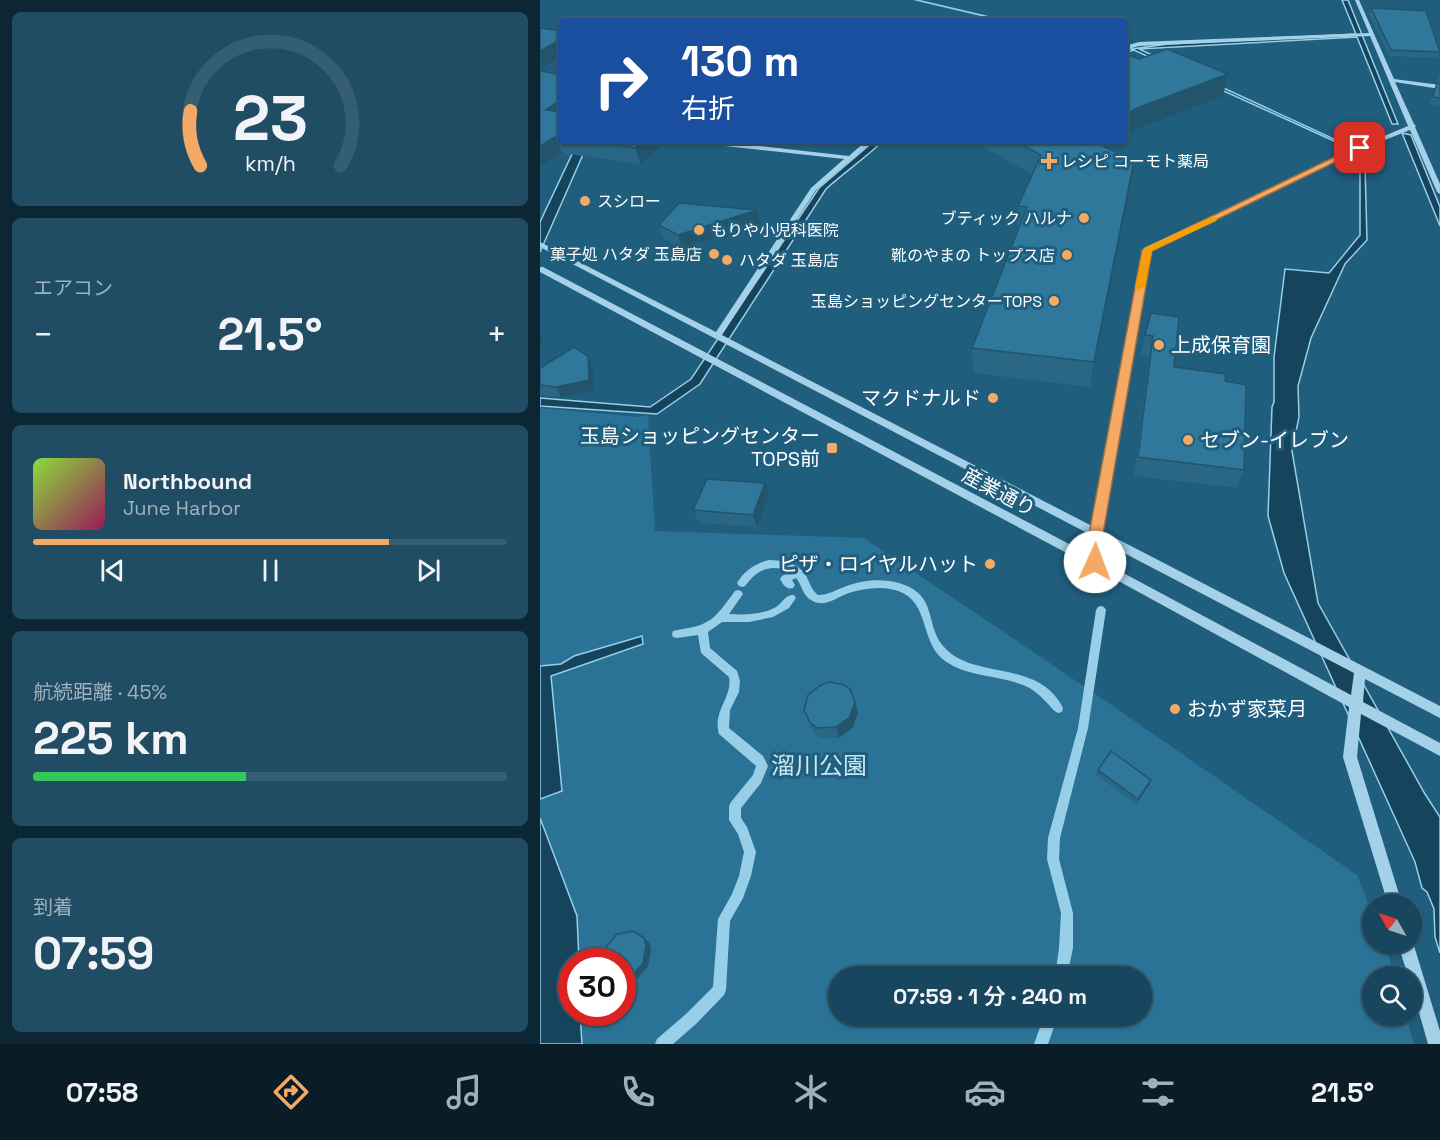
<!DOCTYPE html>
<html lang="ja">
<head>
<meta charset="utf-8">
<style>
	:root { --surface:#18465e; --page:#214d64; --text:#f1f3f6; --muted:#9fb1bc; --line:#365e73; --accent:#f4aa65 }
	body { margin:0; font-family:"Space Grotesk","Noto Sans JP",sans-serif; background:var(--page); color:var(--text); height:100vh; display:flex; flex-direction:column; font-size:22px; white-space:nowrap }
	* { box-sizing:border-box; margin:0 }
	p { font-size:20px; color:var(--muted) }
	.icon { flex:none; width:33px; height:33px; fill:none; stroke:currentColor; stroke-width:2; stroke-linecap:round; stroke-linejoin:round }
	.map { position:relative; flex:1; overflow:hidden }
	.panel { display:flex; flex-direction:column; gap:12px; padding:12px; background:#0d2634; width:540px }
	.panel>* { flex:none }
	.hud { position:absolute; left:18px; top:18px; width:570px; height:126px; border-radius:6px; box-shadow:0 2px 4px #0004,0 0 0 2px var(--line); background:#1a4fa0; color:#fff; overflow:hidden }
	.needle { width:39px; rotate:309deg }
	.controls { position:absolute; left:822px; top:894px; display:grid; gap:12px }
	.controls a { display:grid; place-items:center; width:60px; height:60px; border-radius:50%; background:var(--surface); box-shadow:0 2px 4px #0004,0 0 0 2px var(--line); font-size:30px }
	.speed { position:absolute; left:18px; top:948px; display:flex; gap:12px; font-size:30px; font-weight:700; text-align:center }
	.speed>* { display:grid; place-content:center; width:78px; height:78px; border-radius:50%; background:var(--surface); box-shadow:0 2px 4px #0004,0 0 0 2px var(--line); line-height:1 }
	.speed .limit { border:9px solid #d22; background:#fff; color:#111 }
	.pin { position:absolute; display:grid; place-items:center; width:51px; height:51px; color:#fff; margin:-26px; border-radius:12px; box-shadow:0 3px 9px #0006 }
	.me { position:absolute; width:66px; margin:-33px; rotate:2deg; stroke-linejoin:round; filter:drop-shadow(0 0 4px #0008) }
	.turn { display:flex; align-items:center; gap:21px; height:126px; padding:0 24px; font-size:27px }
	.turn .icon { width:78px; height:78px; stroke-width:2.5 }
	.turn b { display:block; font-size:42px; line-height:51px }
	.big { font-size:45px; font-weight:600; line-height:1.1 }
	.panel .card { flex:1; display:flex; flex-direction:column; justify-content:center; gap:9px; min-width:0; padding:0 21px; border-radius:9px; background:var(--page) }
	.panel .dial { align-items:center; gap:0 }
	.dial svg { height:156px; overflow:visible; fill:none; stroke:var(--line); stroke-width:7; stroke-linecap:round; text-anchor:middle }
	.dial text { fill:var(--text); stroke:none }
	.song { display:flex; align-items:center; gap:18px }
	.cover { width:72px; height:72px; border-radius:9px; background:linear-gradient(135deg,hsl(90 70% 55%),hsl(330 70% 35%)) }
	.played { height:6px; border-radius:3px; background:linear-gradient(90deg,var(--accent) 75%,var(--line) 75%) }
	.keys { display:flex; justify-content:space-around; direction:ltr }
	.heat { display:flex; justify-content:space-between; align-items:center; font-size:33px; direction:ltr }
	.charge { height:9px; border-radius:4px; background:linear-gradient(90deg,#34c759 45%,var(--line) 0) }
	.trip { position:absolute; left:288px; top:966px; width:324px; height:60px; border-radius:30px; background:var(--surface); box-shadow:0 2px 4px #0004,0 0 0 2px var(--line); font-weight:600; line-height:60px; text-align:center }
	.tabs { display:flex; height:96px; justify-content:space-around; align-items:center; background:#0a1c26; color:var(--muted) }
	.tabs .icon { width:42px; height:42px }
	.tabs .selected { color:var(--accent) }
	.tabs b { font-size:27px; color:var(--text) }
	main { display:flex; flex:1; min-height:0 }
	.map>svg:first-child { display:block }
	.green { fill:#2a7396; fill-rule:evenodd }
	.water { fill:#16445d; stroke:#98cfe8; stroke-width:1.5 }
	.lines { fill:none; stroke-linecap:round; stroke-linejoin:round }
	.stream { fill:#98cfe8; fill-rule:evenodd }
	.minor { fill:#a4d1e7; fill-rule:evenodd }
	.wall { fill:#296785 }
	.shaded-wall { fill:#22546c }
	.building { fill:#30789b; stroke:#22546c; stroke-width:1.5 }
	.route { fill:#f4aa65; stroke:#9f6e42; stroke-width:1.5 }
	.slow { fill:#f59e0b }
	.poi-dot { fill:#f4aa65; stroke:#205e7e; stroke-width:2 }
	.labels { text-anchor:middle; dominant-baseline:central; stroke-width:6; stroke-linejoin:round; paint-order:stroke }
	.far-poi-label { font-size:16px; fill:#fff; stroke:#205e7e; text-anchor:start }
	.poi-label { font-size:20px; fill:#fff; stroke:#205e7e; text-anchor:start }
	.street-label { font-size:20px; fill:#fff; stroke:#205e7e }
	.near-park-label { font-size:24px; fill:#c7e7f5; stroke:#205e7e }
</style>
</head>
<body>
<main>
<section class="panel">
<div class="card dial"><svg viewBox="0 0 100 80">
<path d="M14 69A42 42 0 1 1 86 69"/>
<path d="M14 69A42 42 0 0 1 9 41" stroke="#f4aa65"/>
<text x="50" y="56" font-size="32" font-weight="700">23</text>
<text x="50" y="72" font-size="11">km/h</text>
</svg></div>
<div class="card"><p>エアコン</p>
<div class="heat"><a>−</a><b class="big">21.5°</b><a>+</a></div>
</div>
<div class="card">
<div class="song"><i class="cover"></i><div><b>Northbound</b><p>June Harbor</p></div></div>
<div class="played"></div>
<div class="keys"><svg class="icon" aria-label="previous" viewBox="0 0 24 24"><path d="M18 5L8 12l10 7zM5 5v14"/></svg><svg class="icon" aria-label="pause" viewBox="0 0 24 24"><path d="M8 5v14M16 5v14"/></svg><svg class="icon" aria-label="next" viewBox="0 0 24 24"><path d="M6 5l10 7-10 7zM19 5v14"/></svg></div>
</div>
<div class="card"><p>航続距離 · 45%</p><b class="big">225 km</b><div class="charge"></div></div>
<div class="card"><p>到着</p><b class="big">07:59</b></div>
</section>
<div class="map">
<svg width="900" height="1044" viewBox="0 0 900 1044">
	<rect width="100%" height="100%" fill="#205e7e"/>
	<path class="green" d="M0,408L99,417L108,415L115,531L324,538L554,693L817,875L832,913V944H845L855,976H832V1016H866L874,1044H42L40,1013L82,1012V962L39,961L37,916L0,818V799L22,791L11,676L103,644L102,636L35,656L22,664L0,666ZM298,976H602V1016H298Z"/>
	<g class="water">
		<polygon points="802,0 808,0 858,124 852,124 817,37 599,49 820,151 825,167 827,240 805,264 771,338 758,386 759,417 752,451 778,603 885,794 900,817 900,953 895,937 894,909 887,892 882,888 875,862 744,573 728,516 732,407 734,402 734,357 745,269 789,273 820,235 820,167 815,153 807,147 594,50 585,53 585,50 628,44 816,34"/>
		<polygon points="862,133 871,135 900,207 900,226"/>
		<path d="M334,141H343C324,159 305,172 286,189L160,384L117,414L0,406V398L110,407L151,379L279,188Z"/>
		<polygon points="45,150 0,252 0,222 33,152"/>
		<polygon points="102,636 103,644 11,676 22,791 0,799 0,666 21,664 34,656"/>
		<polygon points="0,818 37,916 39,961 32,962 32,1012 40,1013 42,1044 0,1044"/>
	</g>
	<g class="lines">
		<g class="stream">
			<polygon points="373,0 380,0 470,21 462,21"/>
			<path d="M229,560C242,560 257,563 265,574C270,582 271,590 278,595C288,595 296,590 304,587C321,580 341,578 359,583C399,595 384,624 404,647C434,681 498,658 523,708L522,712L518,713C512,710 510,705 505,701C499,694 491,688 483,685C458,675 428,677 405,661C381,644 389,606 363,593C347,585 325,588 309,593C297,597 284,609 271,600C263,596 262,585 256,578L252,580L255,585L253,588C247,590 243,585 240,579L242,576L250,572C235,565 221,567 210,580C208,582 206,586 203,587C202,587 200,586 199,586L197,583C205,570 215,564 229,560Z"/>
			<path d="M198,590L201,591L203,594L189,614C204,615 222,615 236,607C243,602 246,594 254,595L256,598L249,608L233,617L209,622H182L168,632L170,648L197,671L200,681L199,692L190,710L189,728L223,756L228,766L221,783L201,808V818L207,827L216,852L211,876L203,898L190,921L186,990L184,995L156,1024L133,1044H115L117,1039L146,1014L173,987L178,919L192,894L199,876L204,852L198,834L189,820V806L191,802L213,775L216,766L179,734C172,711 193,697 189,677L161,653L158,635L137,638L133,637L132,634L133,631L137,630C172,625 174,619 195,591Z"/>
			<polygon points="561,606 564,607 566,610 548,728 520,838 519,859 533,913 533,948 527,976 515,976 519,948 521,913 507,859 508,838 538,728 556,610 558,607"/>
			<polygon points="504,1016 518,1016 508,1044 494,1044"/>
		</g>
		<g class="minor">
			<path d="M815,0H819L854,79L900,85V89L855,82L874,124L876,126L875,127L900,184V194L897,192L870,130L822,149L611,251L562,531L900,706V718L825,679L823,702L900,743V756L821,714L817,757L862,904H848L803,757L809,707L551,566L0,272V267H3L550,555L551,535L0,247V242L176,332L271,188L304,159L157,143L154,141H174L309,156L326,141H333L276,190L182,335L552,526L604,248L818,147L868,126L830,36L599,46L585,50V46L599,42L829,33ZM561,541L814,673L811,695L561,561Z"/>
			<polygon points="872,939 900,1031 900,1044 888,1044 872,988 872,976 868,976 858,944 872,944"/>
		</g>
	</g>
	<g class="wall">
		<polygon points="831,8 900,52 898,58 849,56 829,14"/>
		<polygon points="0,71 21,75 21,141 127,141 127,142 101,164 22,153 0,167"/>
		<polygon points="900,71 900,106 890,104 897,83 899,83 896,82"/>
		<polygon points="432,141 576,141 566,147 591,184 550,387 433,373 432,348 478,230 477,230 478,206 492,174"/>
		<polygon points="217,210 220,223 142,248 123,238 119,225"/>
		<polygon points="611,313 634,367 685,381 704,470 697,488 594,476 609,355 601,354 605,335"/>
		<polygon points="48,356 53,366 54,390 21,397 0,395 0,368"/>
		<polygon points="229,496 217,527 159,523 153,510"/>
		<polygon points="315,702 318,713 313,727 299,738 283,738 275,735 264,710"/>
		<polygon points="558,770 611,780 609,785 596,804 556,775"/>
	</g>
	<g class="shaded-wall">
		<polygon points="21,39 21,57 0,69 0,51"/>
		<polygon points="688,74 683,96 594,130 585,136 585,115 597,108"/>
		<polygon points="21,100 21,120 5,110"/>
		<polygon points="15,137 22,153 0,167 0,146"/>
		<polygon points="104,141 127,141 127,142 101,164 95,148"/>
		<polygon points="549,141 576,141 553,155"/>
		<polygon points="594,161 591,184 550,387 554,362"/>
		<polygon points="217,210 220,223 142,248 138,235"/>
		<polygon points="0,334 3,340 0,345"/>
		<polygon points="48,356 53,366 54,390 21,397 16,387"/>
		<polygon points="225,483 229,496 217,527 213,515"/>
		<polygon points="315,702 318,713 313,727 299,738 296,727"/>
		<polygon points="611,780 609,785 596,804 598,799"/>
		<polygon points="93,931 109,942 111,949 108,966 97,979 82,984 82,980"/>
	</g>
	<g class="building">
		<polygon points="831,8 886,11 900,52 851,50"/>
		<polygon points="0,28 21,31 21,39 0,51"/>
		<polygon points="627,49 688,74 597,108 585,115 585,55 586,54 599,59"/>
		<polygon points="0,71 21,75 21,85 17,88 21,88 21,100 5,110 21,112 21,137 15,137 0,146"/>
		<polygon points="897,83 900,83 900,98 893,97"/>
		<polygon points="46,141 104,141 95,148"/>
		<polygon points="475,141 553,141 594,161 554,362 432,348 487,207 478,206 501,155"/>
		<polygon points="139,203 217,210 138,235 119,225"/>
		<polygon points="611,313 639,317 634,367 686,374 685,381 706,385 704,470 598,457 613,336 605,335"/>
		<polygon points="34,347 48,356 49,380 16,387 0,385 0,368"/>
		<polygon points="167,479 225,483 213,515 153,510"/>
		<polygon points="289,682 304,685 310,689 315,702 310,717 296,727 278,728 271,724 264,710 268,695 281,685"/>
		<polygon points="571,751 611,780 598,799 558,770"/>
		<polygon points="93,931 104,938 106,946 103,963 91,977 82,980 82,962 60,962 60,954 77,934"/>
	</g>
	<polygon class="route" points="817,146 824,148 612,251 563,534 562,562 560,567 550,567 547,562 549,534 602,250"/>
	<polygon class="slow" points="673,216 677,219 676,221 612,251 605,287 597,290 595,287 604,248"/>
	<g class="poi-dot">
		<path d="M506 152h6v6h6v6h-6v6h-6v-6h-6v-6h6z"/>
		<circle cx="45" cy="201" r="6"/>
		<circle cx="544" cy="218" r="6"/>
		<circle cx="159" cy="230" r="6"/>
		<circle cx="174" cy="254" r="6"/>
		<circle cx="527" cy="255" r="6"/>
		<circle cx="187" cy="260" r="6"/>
		<circle cx="514" cy="301" r="6"/>
		<circle cx="619" cy="345" r="6"/>
		<circle cx="453" cy="398" r="6"/>
		<circle cx="648" cy="440" r="6"/>
		<rect x="286" y="442" width="12" height="12" rx="3"/>
		<circle cx="450" cy="564" r="6"/>
		<circle cx="635" cy="709" r="6"/>
	</g>
	<g class="labels">
		<g class="far-poi-label">
			<text x="521" y="161">レシピ コーモト薬局</text>
			<text x="57" y="201">スシロー</text>
			<text x="532" y="218" text-anchor="end">ブティック ハルナ</text>
			<text x="171" y="230">もりや小児科医院</text>
			<text x="162" y="254" text-anchor="end">菓子処 ハタダ 玉島店</text>
			<text x="515" y="255" text-anchor="end">靴のやまの トップス店</text>
			<text x="199" y="260">ハタダ 玉島店</text>
			<text x="502" y="301" text-anchor="end">玉島ショッピングセンターTOPS</text>
		</g>
		<g class="poi-label">
			<text x="631" y="345">上成保育園</text>
			<text x="441" y="398" text-anchor="end">マクドナルド</text>
			<text x="280" y="436" text-anchor="end">玉島ショッピングセンター<tspan x="280" dy="23">TOPS前</tspan></text>
			<text x="660" y="440">セブン-イレブン</text>
			<text x="438" y="564" text-anchor="end">ピザ・ロイヤルハット</text>
			<text x="647" y="709">おかず家菜月</text>
		</g>
		<g class="street-label">
			<text transform="translate(459 492) rotate(28)">産業通り</text>
		</g>
		<g class="near-park-label">
			<text x="279" y="765">溜川公園</text>
		</g>
	</g>
</svg>
<div class="controls">
<a><svg class="needle" viewBox="-14 -14 28 28"><path d="M0-13l5 13h-10z" fill="#e53935"/><path d="M0 13l5-13h-10z" fill="#9fb1bc"/></svg></a>
<a><svg class="icon" aria-label="search" viewBox="0 0 24 24"><circle cx="10" cy="10" r="6"/><path d="M15 15l6 6"/></svg></a>
</div>
<div class="speed"><div class="limit">30</div></div>
<div class="pin" style="left:820px;top:148px;background:#d93025"><svg class="icon" aria-label="arrive" viewBox="0 0 24 24"><path d="M6 21V4h12l-3 4 3 4H6"/></svg></div>
<svg class="me" style="left:555px;top:562px" viewBox="-20 -20 40 40"><circle r="19" fill="#fff"/><path d="M0-13L10 11 0 6-10 11z" fill="#f4aa65"/></svg>
<div class="trip">07:59 · 1 分 · 240 m</div>
<div class="hud">
<div class="turn"><svg class="icon" aria-label="right" viewBox="0 0 24 24"><path d="M7 20v-9h11M14 6l5 5-5 5"/></svg><div><b>130 m</b>右折</div></div>
</div>
</div>
</main>
<nav class="tabs">
<b>07:58</b>
<svg class="icon selected" aria-label="directions" viewBox="0 0 24 24"><path d="M12 3l9 9-9 9-9-9zM9 14v-3h6M13 9l2 2-2 2"/></svg>
<svg class="icon" aria-label="music" viewBox="0 0 24 24"><path d="M9 18V5l10-2v13"/><circle cx="6" cy="18" r="3"/><circle cx="16" cy="16" r="3"/></svg>
<svg class="icon" aria-label="phone" viewBox="0 0 24 24"><path d="M5 4h4l2 5-3 2q2 4 5 5l2-3 5 2v4C11 20 4 13 5 4z"/></svg>
<svg class="icon" aria-label="climate" viewBox="0 0 24 24"><path d="M12 3v18M4 7l16 10M4 17L20 7"/></svg>
<svg class="icon" aria-label="car" viewBox="0 0 24 24"><path d="M5 17H2v-5l4-1 3-4h7l3 4 3 1v5h-3M9 17h6M6 11h13"/><circle cx="7" cy="17" r="2"/><circle cx="17" cy="17" r="2"/></svg>
<svg class="icon" aria-label="filters" viewBox="0 0 24 24"><path d="M4 7h16M4 17h16"/><circle cx="9" cy="7" r="2"/><circle cx="15" cy="17" r="2"/></svg>
<b>21.5°</b>
</nav>
</body>
</html>
